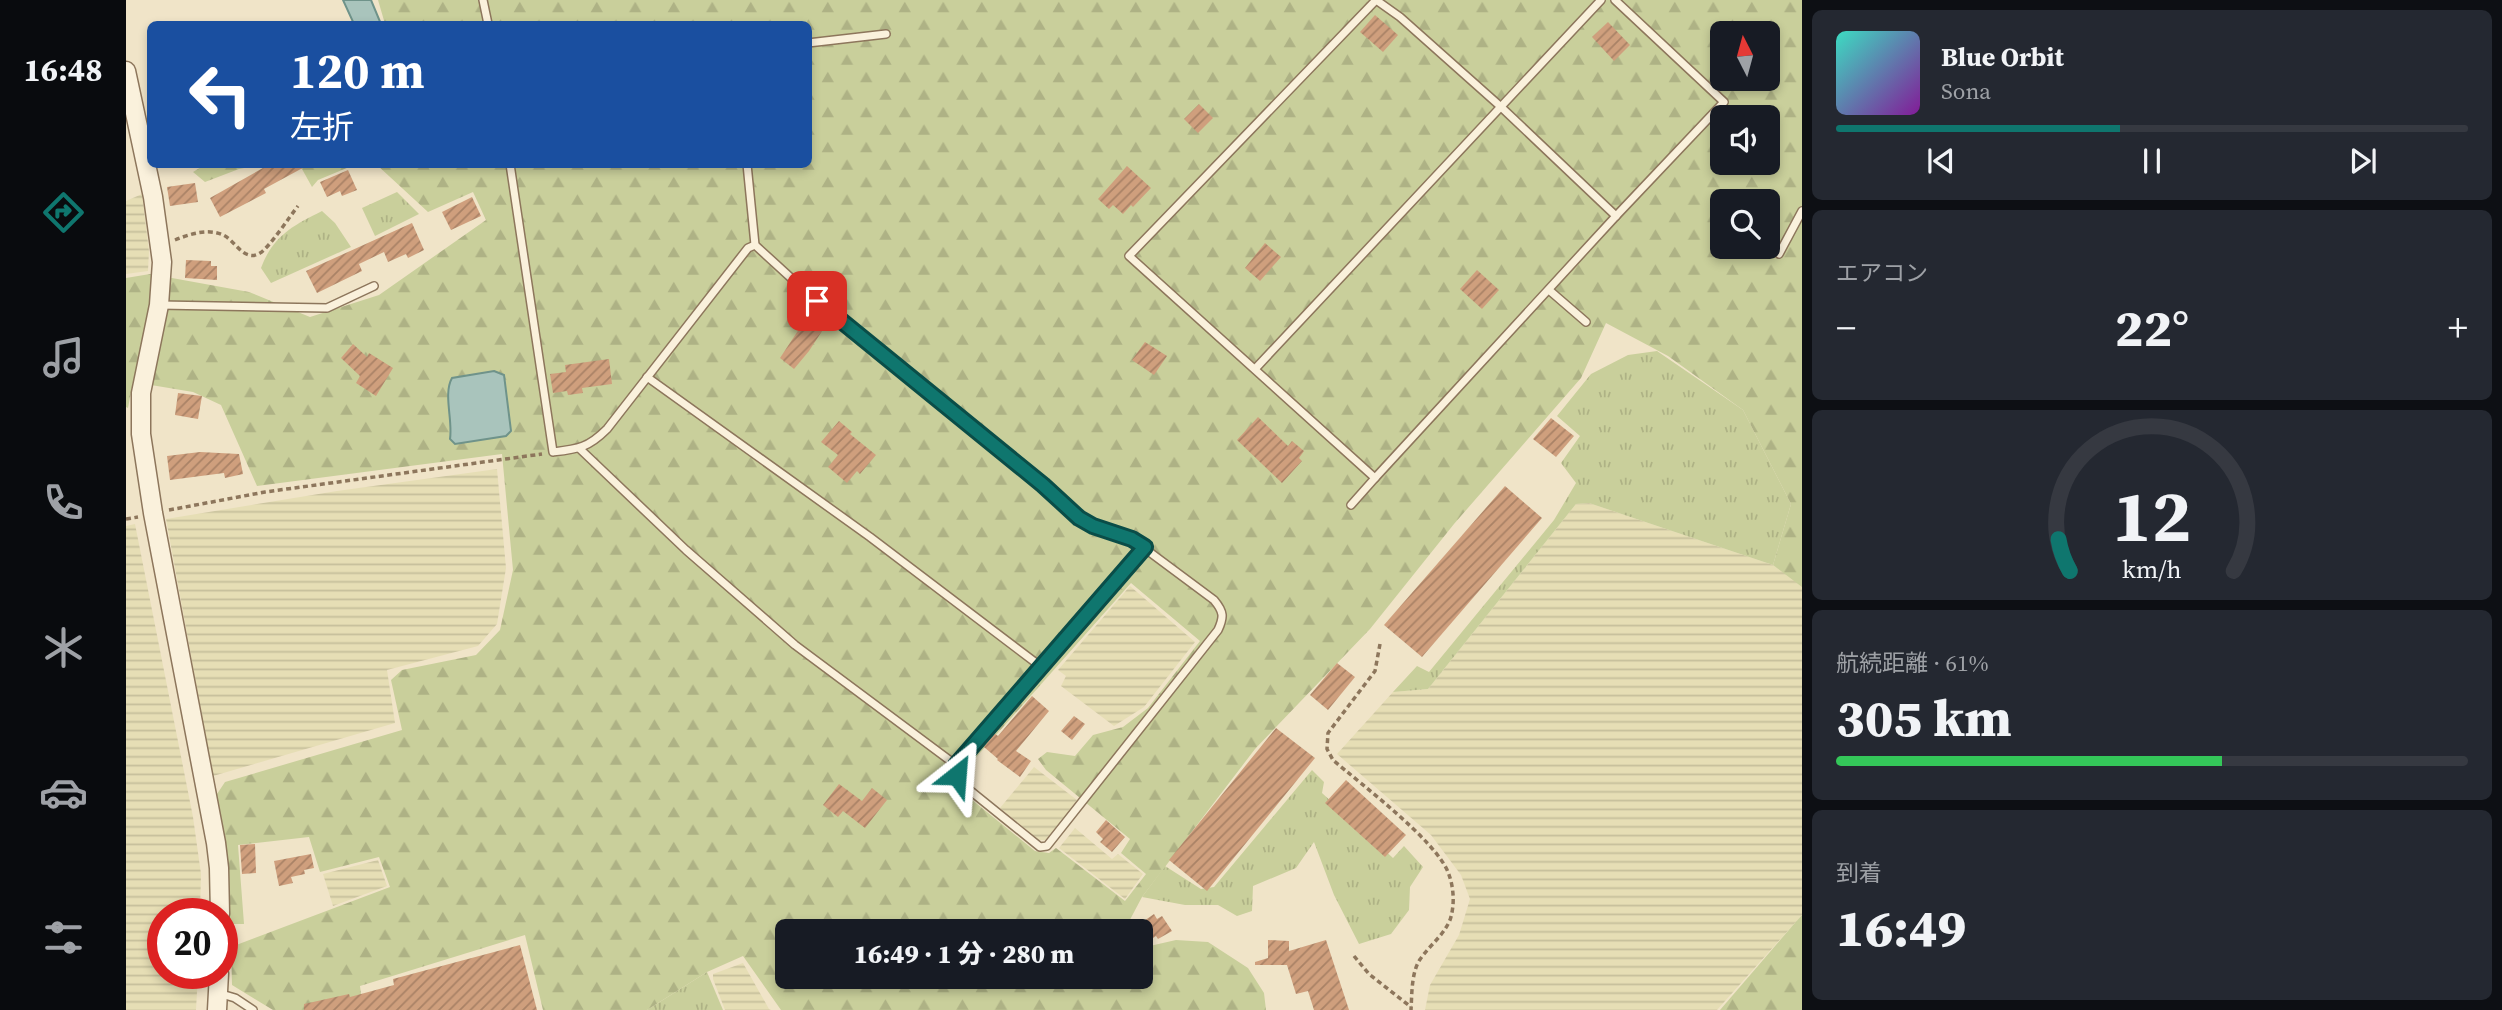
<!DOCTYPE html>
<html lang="ja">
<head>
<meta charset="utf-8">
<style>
	:root { --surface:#171b24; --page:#242831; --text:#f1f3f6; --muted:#9ea1a6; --line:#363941; --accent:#0f766e }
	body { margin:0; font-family:"Source Serif 4","Noto Sans JP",serif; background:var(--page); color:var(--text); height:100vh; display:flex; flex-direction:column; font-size:26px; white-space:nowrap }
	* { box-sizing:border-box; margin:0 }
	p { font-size:23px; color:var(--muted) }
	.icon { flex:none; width:38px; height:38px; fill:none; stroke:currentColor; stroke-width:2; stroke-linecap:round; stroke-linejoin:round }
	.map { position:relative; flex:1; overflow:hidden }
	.details { display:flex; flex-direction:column; gap:10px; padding:10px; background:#0d0f14; width:700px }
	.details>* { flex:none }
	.top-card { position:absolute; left:21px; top:21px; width:665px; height:147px; border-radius:10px; box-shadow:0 4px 10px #0003; background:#1a4fa0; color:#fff; overflow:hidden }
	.needle { width:46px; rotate:354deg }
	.controls { position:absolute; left:1584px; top:21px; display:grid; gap:14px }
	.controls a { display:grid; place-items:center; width:70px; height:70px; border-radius:10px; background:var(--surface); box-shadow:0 4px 10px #0003; font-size:35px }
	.speed { position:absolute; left:21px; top:898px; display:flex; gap:14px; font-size:35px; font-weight:700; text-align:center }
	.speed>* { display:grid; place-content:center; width:91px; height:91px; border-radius:50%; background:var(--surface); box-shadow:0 4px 10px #0003; line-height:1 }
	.speed .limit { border:10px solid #d22; background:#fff; color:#111 }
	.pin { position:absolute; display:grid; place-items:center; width:60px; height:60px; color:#fff; margin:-30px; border-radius:14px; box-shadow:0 4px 10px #0006 }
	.me { position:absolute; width:77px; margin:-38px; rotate:28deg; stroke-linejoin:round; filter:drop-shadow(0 0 5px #0008) }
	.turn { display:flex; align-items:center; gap:24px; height:147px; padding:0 28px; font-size:32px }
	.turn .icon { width:91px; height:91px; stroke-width:2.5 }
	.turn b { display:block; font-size:49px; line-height:60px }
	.big { font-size:52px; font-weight:800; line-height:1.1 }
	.details .tile { flex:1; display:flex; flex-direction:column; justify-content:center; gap:10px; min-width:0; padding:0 24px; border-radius:10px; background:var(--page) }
	.details .dial { align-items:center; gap:0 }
	.dial svg { height:182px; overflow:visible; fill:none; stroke:var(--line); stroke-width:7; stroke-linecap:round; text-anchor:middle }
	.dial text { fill:var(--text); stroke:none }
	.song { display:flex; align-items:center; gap:21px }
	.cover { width:84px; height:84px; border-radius:10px; background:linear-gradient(135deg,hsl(170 70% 55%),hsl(290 70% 35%)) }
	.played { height:7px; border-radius:4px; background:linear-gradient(90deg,var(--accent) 45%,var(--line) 45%) }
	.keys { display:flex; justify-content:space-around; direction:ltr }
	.heat { display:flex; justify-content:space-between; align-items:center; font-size:38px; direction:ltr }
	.charge { height:10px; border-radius:5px; background:linear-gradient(90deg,#34c759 61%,var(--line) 0) }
	.trip { position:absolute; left:649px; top:919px; width:378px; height:70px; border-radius:10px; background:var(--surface); box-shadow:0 4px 10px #0003; font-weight:800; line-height:70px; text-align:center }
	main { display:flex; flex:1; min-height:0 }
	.tab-bar { display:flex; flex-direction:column; width:126px; justify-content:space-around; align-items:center; background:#090b0e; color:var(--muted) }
	.tab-bar .icon { width:49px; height:49px }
	.tab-bar .on { color:var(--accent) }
	.tab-bar b { font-size:32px; color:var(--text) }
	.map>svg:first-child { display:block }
	.farmland { fill:url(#farmland-rules) }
	.grass { fill:url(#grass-tufts) }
	.forest { fill:url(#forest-firs); fill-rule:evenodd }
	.water { fill:#a9c4bc; stroke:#6f938a; stroke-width:2 }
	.building { fill:url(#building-hatch) }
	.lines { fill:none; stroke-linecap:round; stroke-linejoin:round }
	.service-casing { stroke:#8d765c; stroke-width:10 }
	.tertiary-casing { stroke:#8d765c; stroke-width:21 }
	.path { stroke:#8d765c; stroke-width:3.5; stroke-dasharray:5 3.5; stroke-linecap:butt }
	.service { stroke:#faf1dc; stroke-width:7 }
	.tertiary { stroke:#faf1dc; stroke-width:18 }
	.route-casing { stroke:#0a4d48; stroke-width:18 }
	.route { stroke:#0f766e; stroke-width:12 }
</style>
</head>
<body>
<main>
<nav class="tab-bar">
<b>16:48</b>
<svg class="icon on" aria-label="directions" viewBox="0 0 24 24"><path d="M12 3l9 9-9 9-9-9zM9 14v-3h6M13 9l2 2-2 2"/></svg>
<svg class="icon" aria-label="music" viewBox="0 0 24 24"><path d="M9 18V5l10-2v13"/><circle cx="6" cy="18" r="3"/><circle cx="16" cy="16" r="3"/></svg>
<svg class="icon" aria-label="phone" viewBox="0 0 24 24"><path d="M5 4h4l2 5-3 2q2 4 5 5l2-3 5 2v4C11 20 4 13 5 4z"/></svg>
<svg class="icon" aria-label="climate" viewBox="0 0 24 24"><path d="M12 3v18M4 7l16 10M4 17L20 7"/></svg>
<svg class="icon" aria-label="car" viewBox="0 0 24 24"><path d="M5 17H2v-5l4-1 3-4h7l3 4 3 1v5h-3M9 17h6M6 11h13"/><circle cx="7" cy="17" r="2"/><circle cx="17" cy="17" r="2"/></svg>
<svg class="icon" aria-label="filters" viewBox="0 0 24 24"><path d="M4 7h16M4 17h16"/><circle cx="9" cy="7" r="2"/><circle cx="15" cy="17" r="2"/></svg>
</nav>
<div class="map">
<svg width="1676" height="1010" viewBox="0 0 1676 1010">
	<defs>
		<pattern id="farmland-rules" width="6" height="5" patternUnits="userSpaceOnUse" patternTransform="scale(1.75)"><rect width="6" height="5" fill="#e6deb5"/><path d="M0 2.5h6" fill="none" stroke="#c6bf9b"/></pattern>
		<pattern id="grass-tufts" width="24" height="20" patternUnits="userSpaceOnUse" patternTransform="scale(1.75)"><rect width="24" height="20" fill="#c9cf9b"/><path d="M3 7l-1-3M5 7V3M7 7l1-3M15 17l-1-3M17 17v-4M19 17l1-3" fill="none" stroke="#aeb285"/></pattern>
		<pattern id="forest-firs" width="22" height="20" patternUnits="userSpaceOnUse" patternTransform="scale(1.75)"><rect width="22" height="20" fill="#c9cf9b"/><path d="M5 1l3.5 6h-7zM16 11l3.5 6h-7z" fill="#aeb285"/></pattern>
		<pattern id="building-hatch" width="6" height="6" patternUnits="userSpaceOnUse" patternTransform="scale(1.75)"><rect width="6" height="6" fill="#cf9f7d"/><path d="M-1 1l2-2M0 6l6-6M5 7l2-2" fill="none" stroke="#a98266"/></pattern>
	</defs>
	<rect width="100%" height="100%" fill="#f0e4c8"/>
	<g class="farmland">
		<polygon points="16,194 23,251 22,271 0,274 0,201"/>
		<polygon points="371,469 380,568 371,624 352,646 261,670 269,723 87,776 40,519 211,491"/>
		<polygon points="1463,503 1647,565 1670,579 1676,586 1676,915 1591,1010 1299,1010 1304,985 1333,935 1344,899 1335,875 1305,835 1211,754 1267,692 1302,689 1450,504"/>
		<polygon points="9,524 67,817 75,874 74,913 37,914 37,973 72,973 70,1010 0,1010 0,526"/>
		<polygon points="1004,586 1069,642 1018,707 988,726 935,686 940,676 932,670"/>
		<polygon points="908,767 951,800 920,840 913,840 874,808"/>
		<polygon points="949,828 986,859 992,854 1017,874 999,899 933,848"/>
		<polygon points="252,860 261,886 207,906 197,874"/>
		<polygon points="617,963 643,1009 645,1010 599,1010 587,979 587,974"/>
	</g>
	<g class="grass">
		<polygon points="271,192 293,214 249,236 236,208"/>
		<path d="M196,211L209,223L225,247L145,283L135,268C147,236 166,226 196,211Z"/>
		<polygon points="1531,351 1617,410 1665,504 1647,565 1463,503 1450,504 1302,689 1267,692 1291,666 1303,672 1428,520 1450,483 1435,463 1454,436 1431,416 1465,374 1502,355"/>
		<polygon points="1186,770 1198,782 1196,793 1267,858 1278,846 1297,867 1284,887 1283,910 1265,934 1233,944 1208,895 1188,842 1170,868 1127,886 1126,911 1111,916 1092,905 1059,905 1016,897 1039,866 1075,889 1088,887"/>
		<polygon points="581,972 597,1010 521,1010"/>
	</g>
	<g class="forest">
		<path d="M252,0H1676V587L1647,565L1665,504L1617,410L1542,356L1480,323L1455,378L1328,524L1244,629L1129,749L1016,897L998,931H662V976H1015V948L1050,940L1082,942L1122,968L1138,993L1140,1010H655L617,956L581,972L521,1010H417L399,935L234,986L237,1010H147L106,985L105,947L264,887L253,857L194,872L183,837L112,845L118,924H102L96,851L89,797L99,782L276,730L265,680L276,670L350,655L374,630L387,570L376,454L131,486L95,405L67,392L7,382L2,408L0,407V278L24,274L123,292L184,317L253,295L360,220L347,192L302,212L251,165L682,164V24H259ZM1596,33H1642V79H1596ZM1596,117H1642V163H1596ZM1596,201H1642V247H1596ZM367,371L377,375L385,431L380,436L329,444L324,439C327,420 317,395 326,378ZM1005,583L1074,641L1022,708L997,727L967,735L949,756L921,752L912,759L920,770L1004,839L995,853L1020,874L999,901L930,848L923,853L909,851L840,795L837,772Z"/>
		<polygon points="80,164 134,164 134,165 113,169 79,182 67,172"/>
		<polygon points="166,165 228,165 192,180 186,187 176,169"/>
		<polygon points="1676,915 1676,1010 1594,1010 1668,924"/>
	</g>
	<g class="water">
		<polygon points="217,0 245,0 255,24 228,24"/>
		<path d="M368,371L378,375L385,431L380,436L329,444L324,439C327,420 317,394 326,378Z"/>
	</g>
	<g class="building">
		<polygon points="1249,15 1272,35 1257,52 1234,32"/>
		<polygon points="1482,22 1504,45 1488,61 1466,37"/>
		<polygon points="1073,104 1087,118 1072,133 1058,119"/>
		<polygon points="144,164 184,164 138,189 140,193 94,217 84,198"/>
		<polygon points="1001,166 1025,188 1007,207 1005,205 997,214 987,205 983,209 972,199"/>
		<polygon points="222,170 231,190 216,196 214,191 201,197 194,182"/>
		<polygon points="69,183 72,202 44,206 41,187"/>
		<polygon points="346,197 355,216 325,230 316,212"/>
		<polygon points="286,223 298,250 282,258 280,254 262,262 258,252 233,264 236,271 191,293 180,271"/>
		<polygon points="1139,243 1155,257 1134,281 1119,268"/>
		<polygon points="60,260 85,261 85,266 91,266 91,280 59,278"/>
		<polygon points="1351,270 1373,290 1356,309 1334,289"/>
		<polygon points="683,314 700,325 683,351 668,369 654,358"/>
		<polygon points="1019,342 1041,356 1028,375 1006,360"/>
		<polygon points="227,344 241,357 243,353 267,368 250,396 230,383 234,376 215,358"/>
		<polygon points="483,359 486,384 456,388 457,393 442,395 441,391 427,393 424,374 440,372 439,365"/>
		<polygon points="52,393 76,396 72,419 49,415"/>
		<polygon points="1132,417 1162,446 1166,441 1178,451 1173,458 1176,461 1156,483 1111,440"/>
		<polygon points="1425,418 1448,436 1430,457 1407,439"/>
		<polygon points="713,421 726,432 724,434 750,455 734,474 731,471 721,483 702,467 712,455 695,442"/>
		<polygon points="74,452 113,454 117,474 99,478 98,473 44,480 41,456"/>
		<polygon points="1379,486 1416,518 1296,657 1258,625"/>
		<polygon points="1211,663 1229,677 1202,710 1184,695"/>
		<polygon points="906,696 923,711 890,751 905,761 894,777 871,760 872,759 858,747 868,733 872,736"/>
		<polygon points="948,716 959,724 946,740 935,731"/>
		<polygon points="1150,728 1189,758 1081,891 1043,860"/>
		<polygon points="1220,780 1280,835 1259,857 1199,803"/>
		<polygon points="713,784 736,801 746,788 761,800 739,828 717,811 712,817 697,805"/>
		<polygon points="980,820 999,837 986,852 974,842 977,839 970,832"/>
		<polygon points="129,844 130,873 116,874 114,845"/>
		<polygon points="185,854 188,868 178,870 179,874 165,877 167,883 153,886 148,861"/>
		<polygon points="1028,914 1031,919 1036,916 1046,931 1032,939 1030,936 1015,946 1015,923"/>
		<polygon points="1142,940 1163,941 1163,951 1200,940 1223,1010 1188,1010 1182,991 1170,994 1161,965 1129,965 1129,962 1142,958"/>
		<polygon points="394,945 411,1010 178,1010 178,1004 223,994 224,997 268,985 267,979"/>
	</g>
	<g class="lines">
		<defs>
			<g id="service">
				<polyline points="357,0 362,24"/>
				<polyline points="1250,0 1003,256 1249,478 1490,216 1598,102 1489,0"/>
				<polyline points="1250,0 1274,17 1374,106 1490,216"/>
				<polyline points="682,43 760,34"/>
				<path d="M384,164L427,452C452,449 462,448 481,429L622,248L629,245"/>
				<polyline points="1653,254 1676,211"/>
				<polyline points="1423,290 1460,322"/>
				<polyline points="34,305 201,308 248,286"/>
				<polyline points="1129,369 1475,0"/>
				<polyline points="521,377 744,537 914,666"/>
				<path d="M454,449L560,550L669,645L830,765L831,775L836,784L914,847L921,846L1092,630C1098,617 1098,612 1088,600L1006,539L967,526L953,518L917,485L711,320L629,245L621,164"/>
				<polyline points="1225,505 1249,478"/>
				<polyline points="830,765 1019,547"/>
				<polyline points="92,993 109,998 127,1010"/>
			</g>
			<g id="tertiary">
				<polyline points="0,71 27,197 36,262 33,305 15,393 15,434 27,513 90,843 93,868 94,914"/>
				<polyline points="91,1010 93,973"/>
			</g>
		</defs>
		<use href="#service" class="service-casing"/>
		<use href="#tertiary" class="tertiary-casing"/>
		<g class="path">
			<path d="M49,240C64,234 82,228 97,235C109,240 118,263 134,253C143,248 164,216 172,206"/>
			<polyline points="43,510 139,492 416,454"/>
			<polyline points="0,519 12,517"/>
			<path d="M1254,644L1249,671L1202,733L1201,749L1207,760C1236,785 1309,840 1322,872C1328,887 1329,905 1324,920C1317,936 1305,944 1295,958C1285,971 1286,995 1285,1010"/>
			<polyline points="1228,956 1243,974 1285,1007"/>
		</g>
		<use href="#service" class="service"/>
		<use href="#tertiary" class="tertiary"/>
	</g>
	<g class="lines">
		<defs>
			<polyline id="route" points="691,301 917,485 953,518 967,526 1006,539 1019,547 830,765 831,775"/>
		</defs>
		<use href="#route" class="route-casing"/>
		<use href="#route" class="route"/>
	</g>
</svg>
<div class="controls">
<a><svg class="needle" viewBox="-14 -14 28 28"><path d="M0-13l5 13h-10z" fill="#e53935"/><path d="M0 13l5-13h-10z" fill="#9ea1a6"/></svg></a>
<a><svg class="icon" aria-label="sound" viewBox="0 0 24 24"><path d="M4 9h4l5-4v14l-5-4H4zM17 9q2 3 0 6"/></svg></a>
<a><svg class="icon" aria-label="search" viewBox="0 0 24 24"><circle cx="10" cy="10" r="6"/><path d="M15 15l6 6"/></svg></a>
</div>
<div class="speed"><div class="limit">20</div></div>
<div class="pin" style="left:691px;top:301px;background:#d93025"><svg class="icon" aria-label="arrive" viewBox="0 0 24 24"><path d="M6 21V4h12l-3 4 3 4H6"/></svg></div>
<svg class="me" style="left:831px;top:775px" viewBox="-20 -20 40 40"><path d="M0-17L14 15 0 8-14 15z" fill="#0f766e" stroke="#fff" stroke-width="4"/></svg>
<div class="trip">16:49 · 1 分 · 280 m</div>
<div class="top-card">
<div class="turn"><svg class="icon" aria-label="left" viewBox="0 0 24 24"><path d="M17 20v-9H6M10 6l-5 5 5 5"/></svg><div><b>120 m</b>左折</div></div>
</div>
</div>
<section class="details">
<div class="tile">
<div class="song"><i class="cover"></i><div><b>Blue Orbit</b><p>Sona</p></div></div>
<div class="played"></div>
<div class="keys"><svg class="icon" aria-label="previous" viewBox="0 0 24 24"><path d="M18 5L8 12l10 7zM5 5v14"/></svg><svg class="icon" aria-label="pause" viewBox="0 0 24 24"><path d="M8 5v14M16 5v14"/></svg><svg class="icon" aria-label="next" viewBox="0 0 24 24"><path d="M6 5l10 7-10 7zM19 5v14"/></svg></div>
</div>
<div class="tile"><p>エアコン</p>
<div class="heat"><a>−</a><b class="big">22°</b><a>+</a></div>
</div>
<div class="tile dial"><svg viewBox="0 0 100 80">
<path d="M14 69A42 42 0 1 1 86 69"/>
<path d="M14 69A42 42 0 0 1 9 55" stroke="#0f766e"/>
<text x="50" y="56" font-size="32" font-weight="700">12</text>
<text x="50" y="72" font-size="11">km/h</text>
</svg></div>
<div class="tile"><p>航続距離 · 61%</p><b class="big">305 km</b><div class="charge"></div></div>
<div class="tile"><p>到着</p><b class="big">16:49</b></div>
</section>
</main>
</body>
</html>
